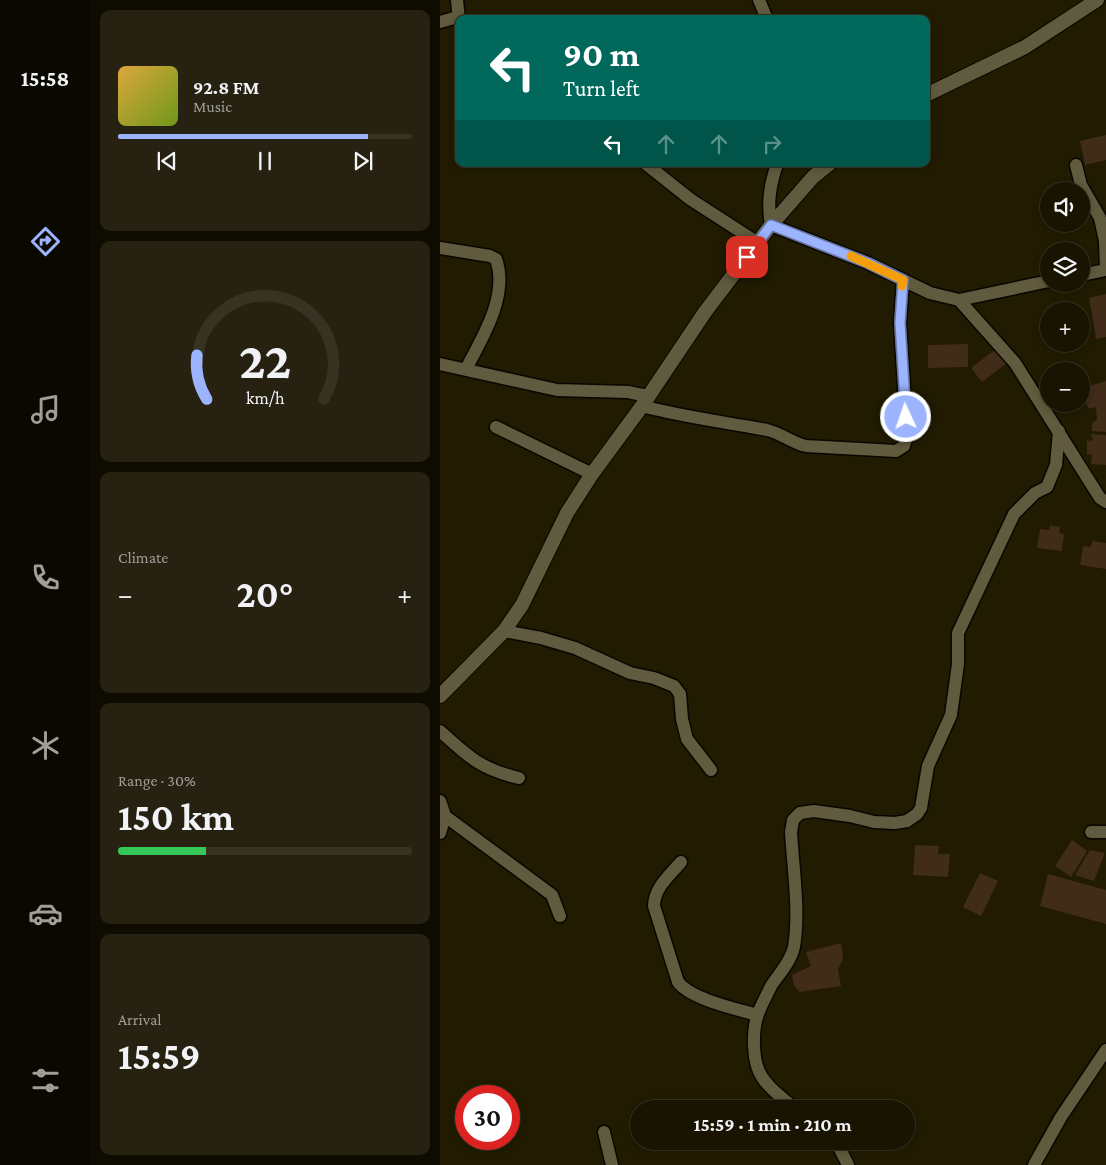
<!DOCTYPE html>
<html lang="en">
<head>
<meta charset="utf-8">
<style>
	:root { --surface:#191401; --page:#262110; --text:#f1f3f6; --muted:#9f9e99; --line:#373323; --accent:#9bb4fd }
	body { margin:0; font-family:"Crimson Pro",serif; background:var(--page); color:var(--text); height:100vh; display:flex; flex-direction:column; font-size:19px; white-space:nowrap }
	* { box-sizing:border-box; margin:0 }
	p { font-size:16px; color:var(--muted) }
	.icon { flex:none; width:28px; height:28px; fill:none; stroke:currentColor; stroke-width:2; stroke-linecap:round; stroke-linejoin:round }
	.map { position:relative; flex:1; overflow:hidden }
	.panel { display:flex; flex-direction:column; gap:10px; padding:10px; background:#0e0b01; width:350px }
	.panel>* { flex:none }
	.guide { position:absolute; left:15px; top:15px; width:475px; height:152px; border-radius:10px; box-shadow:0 2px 8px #0003,0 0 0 1px var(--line); background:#00695c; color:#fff; overflow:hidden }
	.fabs { position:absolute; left:600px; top:182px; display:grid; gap:10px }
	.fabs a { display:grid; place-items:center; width:50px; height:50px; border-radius:50%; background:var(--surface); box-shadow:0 2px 8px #0003,0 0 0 1px var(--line); font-size:25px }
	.speed { position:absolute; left:15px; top:1085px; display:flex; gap:10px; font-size:25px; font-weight:700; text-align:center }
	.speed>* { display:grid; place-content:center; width:65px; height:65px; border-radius:50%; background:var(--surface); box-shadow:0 2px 8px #0003,0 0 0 1px var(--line); line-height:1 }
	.speed .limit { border:8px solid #d22; background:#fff; color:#111 }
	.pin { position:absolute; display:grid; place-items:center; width:42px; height:42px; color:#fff; margin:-21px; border-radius:10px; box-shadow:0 2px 8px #0006 }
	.me { position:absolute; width:55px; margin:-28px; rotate:357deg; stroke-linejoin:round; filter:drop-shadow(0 0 4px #0008) }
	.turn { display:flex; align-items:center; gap:18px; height:105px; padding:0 25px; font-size:22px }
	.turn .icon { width:65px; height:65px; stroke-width:2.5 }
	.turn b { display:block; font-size:35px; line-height:42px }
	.lanes { display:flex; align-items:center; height:48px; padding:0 25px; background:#0003; justify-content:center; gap:25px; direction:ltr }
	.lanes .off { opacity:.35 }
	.big { font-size:38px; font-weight:700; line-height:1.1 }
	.panel .widget { flex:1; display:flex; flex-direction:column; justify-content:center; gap:8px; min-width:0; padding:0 18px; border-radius:10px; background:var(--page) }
	.panel .dial { align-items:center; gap:0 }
	.dial svg { height:130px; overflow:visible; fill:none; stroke:var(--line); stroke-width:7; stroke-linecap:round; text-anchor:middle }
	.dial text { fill:var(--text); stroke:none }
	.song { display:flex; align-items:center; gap:15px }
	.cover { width:60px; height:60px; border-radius:8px; background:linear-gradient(135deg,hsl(40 70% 55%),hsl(80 70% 35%)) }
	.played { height:5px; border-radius:2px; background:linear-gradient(90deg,var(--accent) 85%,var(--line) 85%) }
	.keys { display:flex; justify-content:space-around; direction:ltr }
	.heat { display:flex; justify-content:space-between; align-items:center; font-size:28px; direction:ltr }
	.charge { height:8px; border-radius:4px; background:linear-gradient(90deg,#34c759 30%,var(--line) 0) }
	.trip { position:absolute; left:190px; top:1100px; width:285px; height:50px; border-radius:25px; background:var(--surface); box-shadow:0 2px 8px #0003,0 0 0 1px var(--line); font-weight:700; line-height:50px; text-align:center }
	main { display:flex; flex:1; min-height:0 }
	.dock { display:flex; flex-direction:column; width:90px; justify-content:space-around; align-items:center; background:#0a0800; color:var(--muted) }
	.dock .icon { width:35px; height:35px }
	.dock .on { color:var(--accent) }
	.dock b { font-size:22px; color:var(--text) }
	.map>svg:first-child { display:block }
	.building { fill:#412b19 }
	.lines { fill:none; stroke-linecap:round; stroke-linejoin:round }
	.minor-casing { stroke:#0a0600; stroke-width:15 }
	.tertiary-casing { stroke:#0a0600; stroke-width:16 }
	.minor { stroke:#605b3e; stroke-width:12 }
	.tertiary { stroke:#605b3e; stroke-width:14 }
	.route-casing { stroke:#6575a4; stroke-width:12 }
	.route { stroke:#9bb4fd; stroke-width:9 }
	.slow { stroke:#f59e0b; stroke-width:9 }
</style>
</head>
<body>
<main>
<nav class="dock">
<b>15:58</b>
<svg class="icon on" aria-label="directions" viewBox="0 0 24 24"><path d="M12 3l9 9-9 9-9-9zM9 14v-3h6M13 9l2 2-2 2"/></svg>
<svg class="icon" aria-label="music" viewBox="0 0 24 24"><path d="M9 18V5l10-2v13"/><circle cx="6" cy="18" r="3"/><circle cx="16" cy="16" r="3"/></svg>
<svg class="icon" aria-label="phone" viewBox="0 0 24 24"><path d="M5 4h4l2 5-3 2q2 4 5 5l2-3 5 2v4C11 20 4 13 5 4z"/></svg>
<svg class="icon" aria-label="climate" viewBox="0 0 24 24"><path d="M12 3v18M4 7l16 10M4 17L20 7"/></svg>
<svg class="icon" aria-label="car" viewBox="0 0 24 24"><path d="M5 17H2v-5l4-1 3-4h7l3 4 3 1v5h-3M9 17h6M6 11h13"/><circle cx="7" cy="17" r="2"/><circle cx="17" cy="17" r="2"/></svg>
<svg class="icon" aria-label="filters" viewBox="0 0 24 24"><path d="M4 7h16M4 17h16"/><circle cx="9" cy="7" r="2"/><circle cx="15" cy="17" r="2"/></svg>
</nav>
<section class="panel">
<div class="widget">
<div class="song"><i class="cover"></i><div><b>92.8 FM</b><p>Music</p></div></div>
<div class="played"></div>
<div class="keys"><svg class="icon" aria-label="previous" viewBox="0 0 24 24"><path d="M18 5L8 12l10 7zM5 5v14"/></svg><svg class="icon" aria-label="pause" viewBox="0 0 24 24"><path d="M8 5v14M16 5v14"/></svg><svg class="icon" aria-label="next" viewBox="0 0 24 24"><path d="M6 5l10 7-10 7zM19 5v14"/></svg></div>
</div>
<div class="widget dial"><svg viewBox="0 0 100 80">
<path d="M14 69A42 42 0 1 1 86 69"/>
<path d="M14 69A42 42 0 0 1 8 42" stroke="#9bb4fd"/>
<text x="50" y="56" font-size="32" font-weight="700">22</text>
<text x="50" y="72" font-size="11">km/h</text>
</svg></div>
<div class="widget"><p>Climate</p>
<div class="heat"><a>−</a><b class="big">20°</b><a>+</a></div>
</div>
<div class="widget"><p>Range · 30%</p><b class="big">150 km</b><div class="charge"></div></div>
<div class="widget"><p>Arrival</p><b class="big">15:59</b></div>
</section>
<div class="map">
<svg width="666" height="1165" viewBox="0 0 666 1165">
	<rect width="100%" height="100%" fill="#211b01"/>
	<g class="building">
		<polygon points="666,135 666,160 645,165 640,141"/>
		<polygon points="666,294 666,337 656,339 649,298"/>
		<polygon points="528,344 528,367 488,368 488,345"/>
		<polygon points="556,349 567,363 542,382 531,368"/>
		<polygon points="666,381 666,432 652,431 652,423 657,420 656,407 649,409 644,399 647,397 646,394 650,391 649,386"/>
		<polygon points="651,434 666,435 666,465 651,464 652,455 647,454 647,441 653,440"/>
		<polygon points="610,525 620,527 619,533 624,534 622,551 597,548 600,529 609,530"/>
		<polygon points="652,541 666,543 666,569 640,565 643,546 651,547"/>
		<polygon points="632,840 647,851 631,877 615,866"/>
		<polygon points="475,845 499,846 498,854 510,854 508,877 473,875"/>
		<polygon points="650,850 665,853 654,881 635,875"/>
		<polygon points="540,873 558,881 541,916 523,907"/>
		<polygon points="608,874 666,890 666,924 600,906"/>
		<polygon points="401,943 403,959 398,969 401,986 360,992 354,986 352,975 371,966 366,952"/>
	</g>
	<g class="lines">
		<defs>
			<g id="minor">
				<polyline points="17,0 19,19"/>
				<polyline points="319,0 327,19"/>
				<polyline points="0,22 18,17"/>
				<polyline points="206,164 250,199 318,243"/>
				<path d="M337,164C330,185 327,203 331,225L428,263L490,293L519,300L609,281"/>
				<polyline points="636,165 641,185 660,218 665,241 666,270 641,275"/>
				<path d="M0,248L50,256L56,259C69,296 42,338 26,369"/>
				<polyline points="519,300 575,363 660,498 666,502"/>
				<polyline points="0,364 117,390 188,392 208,396"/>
				<path d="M202,406C243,417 285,422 327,430C341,433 352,443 366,446L456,451L464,446L467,436L460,323L463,280"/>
				<polyline points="56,427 152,474"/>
				<polyline points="64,631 101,638 135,648 190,673 214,678 234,686 240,694 242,719 247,739 271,770"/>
				<path d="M0,731C29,757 40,769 79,778"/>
				<polyline points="0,801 5,816 0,833"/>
				<polyline points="5,816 112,895 120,916"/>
				<polyline points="651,832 666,832"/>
				<path d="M241,862C230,875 214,888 214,906L238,982C250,999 297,1009 317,1015"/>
				<path d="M355,1109C344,1099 330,1090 322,1077C312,1062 312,1031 318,1014C321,1005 327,995 331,986C339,974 351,961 354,947C360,910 353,869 351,832L353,820L360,813L374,811L410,816L434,822L455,823L467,821L477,814L481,808L488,766L511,715L518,664V633L574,514L595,493L607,487L616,465L619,431"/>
				<polyline points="164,1132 172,1165"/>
				<polyline points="396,1141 408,1165"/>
				<polyline points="594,1165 621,1117 666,1050"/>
			</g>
			<g id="tertiary">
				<polyline points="486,95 585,47 657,0"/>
				<polyline points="0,696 64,631 82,605 127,513 152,474 202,406 265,312 331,225 373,177 389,164"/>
			</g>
		</defs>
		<use href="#minor" class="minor-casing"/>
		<use href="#tertiary" class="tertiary-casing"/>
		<use href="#minor" class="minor"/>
		<use href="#tertiary" class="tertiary"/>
	</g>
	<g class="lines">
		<defs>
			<polyline id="route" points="307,257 331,225 428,263 463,280 460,323 466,417"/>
		</defs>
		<use href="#route" class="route-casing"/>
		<use href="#route" class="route"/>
		<polyline class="slow" points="411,256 463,280 462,286"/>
	</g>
</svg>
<div class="fabs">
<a><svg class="icon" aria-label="sound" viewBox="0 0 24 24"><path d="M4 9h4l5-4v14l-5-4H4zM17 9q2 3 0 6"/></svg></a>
<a><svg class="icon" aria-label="layers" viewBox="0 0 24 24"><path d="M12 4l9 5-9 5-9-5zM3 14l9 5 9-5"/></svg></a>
<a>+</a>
<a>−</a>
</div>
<div class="speed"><div class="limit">30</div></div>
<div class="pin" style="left:307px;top:257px;background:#d93025"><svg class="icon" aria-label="arrive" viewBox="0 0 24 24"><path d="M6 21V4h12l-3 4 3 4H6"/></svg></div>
<svg class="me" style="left:466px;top:417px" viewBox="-20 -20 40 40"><circle r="17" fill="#9bb4fd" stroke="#fff" stroke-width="3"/><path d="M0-11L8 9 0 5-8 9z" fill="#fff"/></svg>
<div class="trip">15:59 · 1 min · 210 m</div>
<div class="guide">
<div class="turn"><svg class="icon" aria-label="left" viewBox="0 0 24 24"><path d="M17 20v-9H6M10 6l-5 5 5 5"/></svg><div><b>90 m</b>Turn left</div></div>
<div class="lanes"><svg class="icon" aria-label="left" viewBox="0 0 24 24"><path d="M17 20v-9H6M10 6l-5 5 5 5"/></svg><svg class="icon off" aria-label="ahead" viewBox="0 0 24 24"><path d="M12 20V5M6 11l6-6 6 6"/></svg><svg class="icon off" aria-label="ahead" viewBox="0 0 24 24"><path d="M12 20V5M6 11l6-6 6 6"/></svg><svg class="icon off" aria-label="right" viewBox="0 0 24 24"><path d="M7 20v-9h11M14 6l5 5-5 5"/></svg></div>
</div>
</div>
</main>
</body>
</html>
